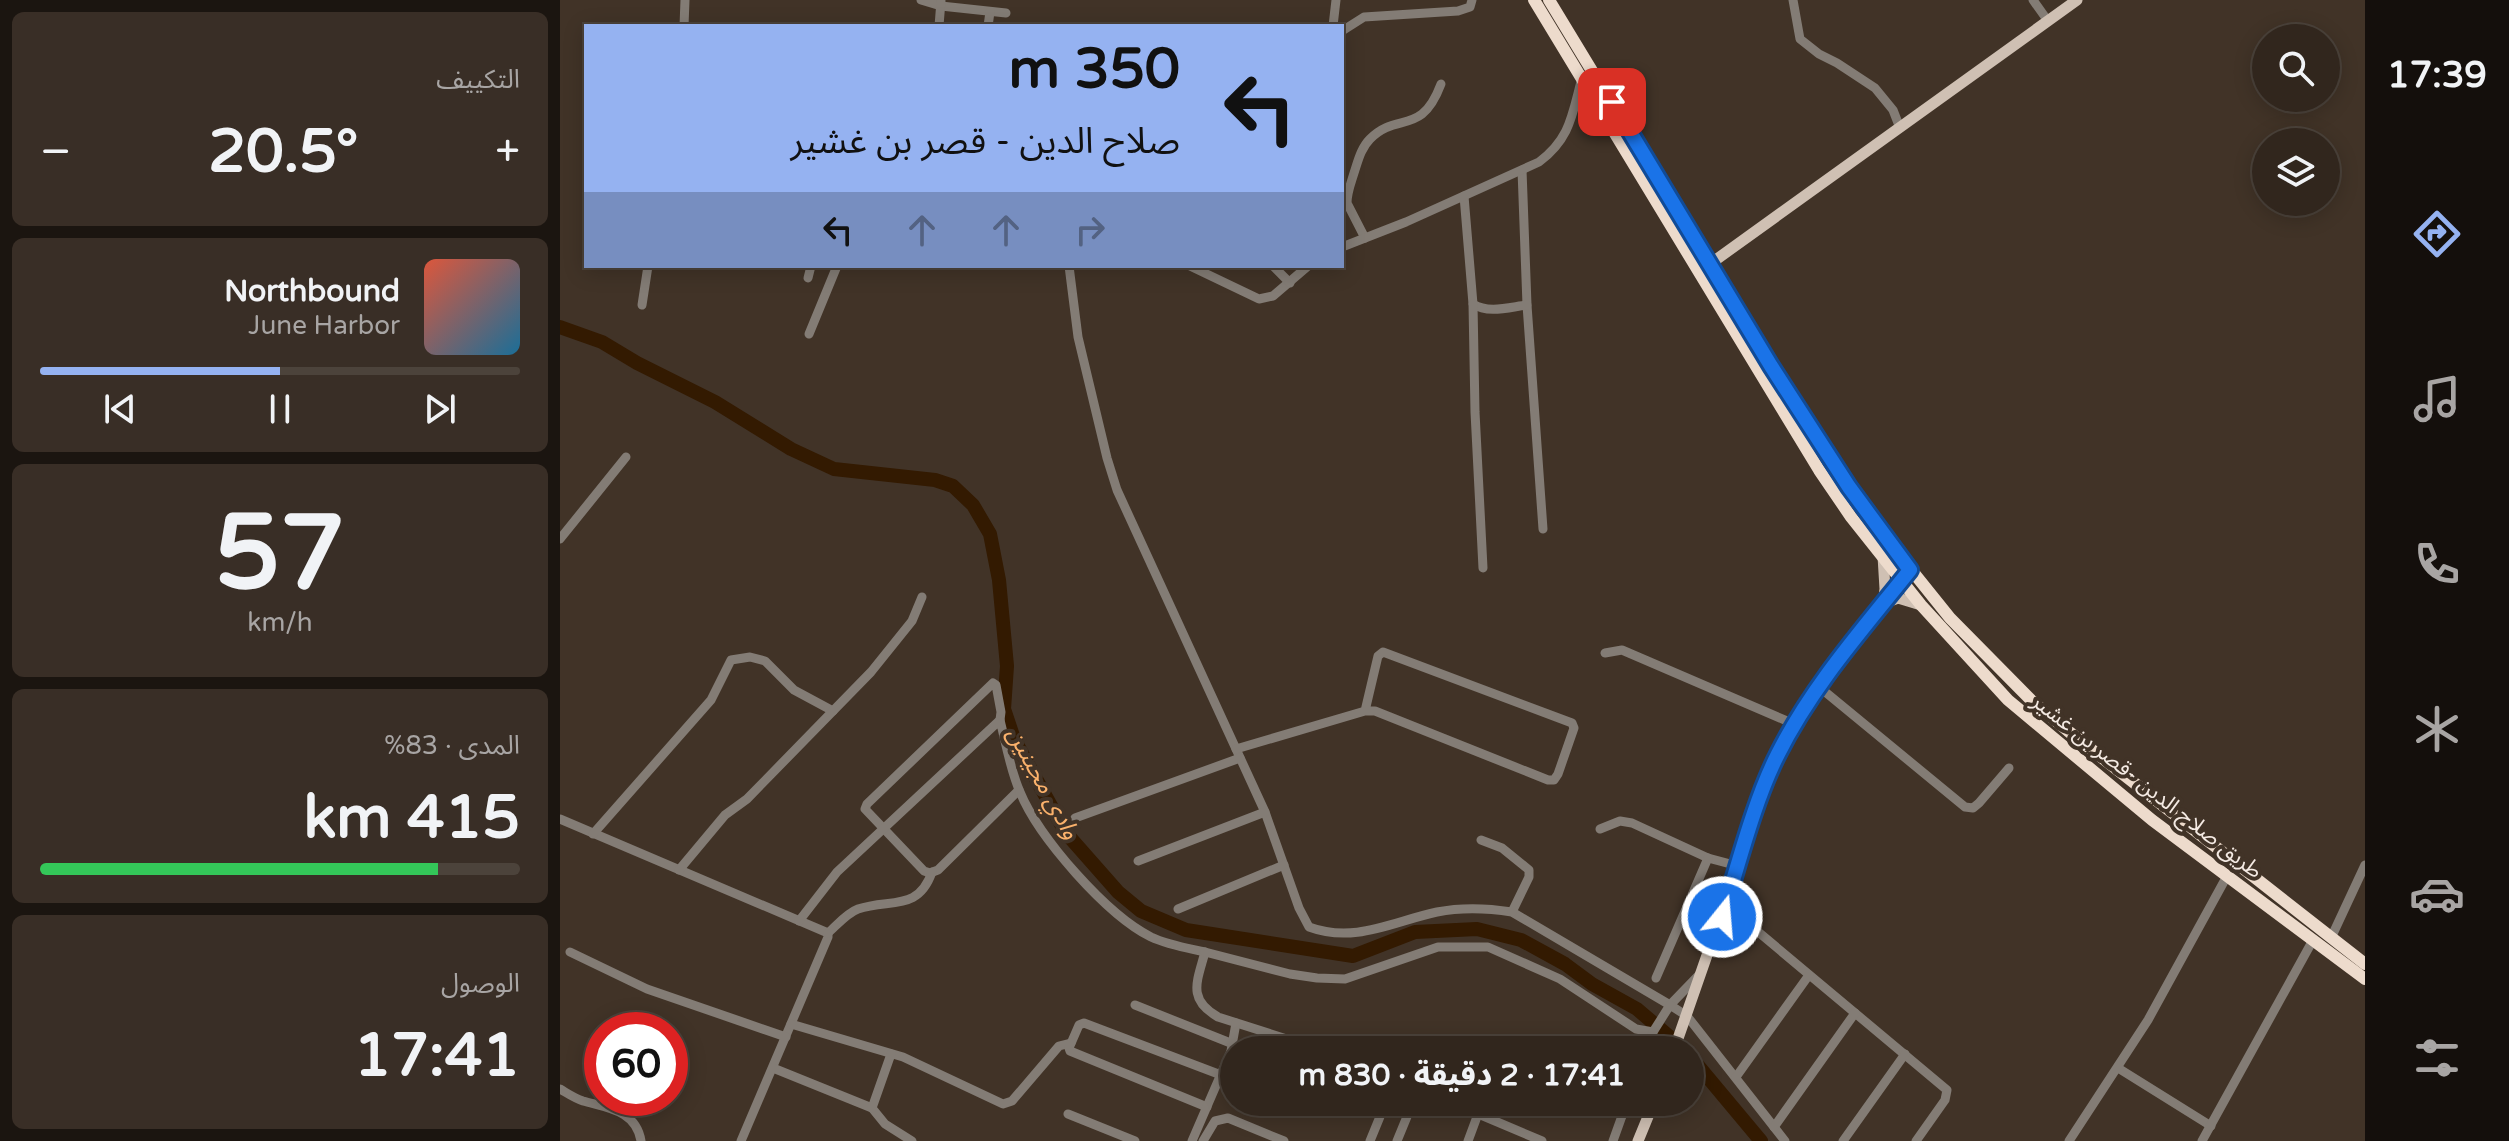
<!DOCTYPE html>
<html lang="ar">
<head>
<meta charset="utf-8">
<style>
	:root { --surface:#31261d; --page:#392e26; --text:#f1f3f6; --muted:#a8a5a4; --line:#4c433b; --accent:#95b2f1 }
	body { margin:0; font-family:"Varela Round","Noto Sans Arabic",sans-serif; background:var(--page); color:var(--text); direction:rtl; height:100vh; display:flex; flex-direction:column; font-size:30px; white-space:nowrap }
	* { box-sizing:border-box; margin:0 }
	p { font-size:26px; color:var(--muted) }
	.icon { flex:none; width:44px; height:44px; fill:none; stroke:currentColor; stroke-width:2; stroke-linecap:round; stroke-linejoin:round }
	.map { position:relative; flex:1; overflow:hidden; direction:ltr }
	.side { display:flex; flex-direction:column; gap:12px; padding:12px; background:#1b1510; width:560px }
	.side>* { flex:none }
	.hud { position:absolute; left:24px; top:24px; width:760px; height:244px; border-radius:0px; box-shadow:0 4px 20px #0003,0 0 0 2px var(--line); direction:rtl; background:#95b2f1; color:#111; overflow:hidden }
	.fabs { position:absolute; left:1692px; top:24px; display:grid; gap:16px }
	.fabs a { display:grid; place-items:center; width:88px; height:88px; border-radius:50%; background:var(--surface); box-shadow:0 4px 20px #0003,0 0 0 2px var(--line); font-size:40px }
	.speed { position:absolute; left:24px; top:1012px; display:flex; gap:16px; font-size:40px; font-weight:700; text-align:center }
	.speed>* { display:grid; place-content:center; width:104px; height:104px; border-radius:50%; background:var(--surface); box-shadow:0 4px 20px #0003,0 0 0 2px var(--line); line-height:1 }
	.speed .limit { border:12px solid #d22; background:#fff; color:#111 }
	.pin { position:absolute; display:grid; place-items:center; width:68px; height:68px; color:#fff; margin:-34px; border-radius:16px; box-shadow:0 4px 12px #0006 }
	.me { position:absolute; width:88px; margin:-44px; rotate:17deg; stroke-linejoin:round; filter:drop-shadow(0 0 6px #0008) }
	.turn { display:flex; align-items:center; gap:28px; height:168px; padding:0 32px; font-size:36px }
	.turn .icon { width:104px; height:104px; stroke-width:2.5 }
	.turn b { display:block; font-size:56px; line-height:68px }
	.lanes { display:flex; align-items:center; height:76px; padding:0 32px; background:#0003; justify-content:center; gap:40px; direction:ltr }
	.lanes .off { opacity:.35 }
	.big { font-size:60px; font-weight:800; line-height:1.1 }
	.side .tile { flex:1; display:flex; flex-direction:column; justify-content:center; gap:12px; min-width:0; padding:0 28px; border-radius:12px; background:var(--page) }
	.side .dial { align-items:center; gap:0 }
	.dial b { font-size:104px; line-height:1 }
	.song { display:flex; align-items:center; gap:24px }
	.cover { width:96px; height:96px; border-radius:12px; background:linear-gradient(135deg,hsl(10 70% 55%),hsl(200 70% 35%)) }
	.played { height:8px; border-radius:4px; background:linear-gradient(90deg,var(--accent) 50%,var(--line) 50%) }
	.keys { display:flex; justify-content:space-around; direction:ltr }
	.heat { display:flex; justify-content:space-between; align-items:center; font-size:44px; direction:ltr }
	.charge { height:12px; border-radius:6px; background:linear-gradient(90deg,#34c759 83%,var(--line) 0) }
	.trip { position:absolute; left:660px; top:1036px; width:484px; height:80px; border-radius:40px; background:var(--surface); box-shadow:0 4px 20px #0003,0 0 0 2px var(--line); font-weight:800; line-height:80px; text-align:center; direction:rtl }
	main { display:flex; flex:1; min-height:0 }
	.tab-bar { display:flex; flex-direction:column; width:144px; justify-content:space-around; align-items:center; background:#140f0c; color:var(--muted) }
	.tab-bar .icon { width:56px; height:56px }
	.tab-bar .active { color:var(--accent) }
	.tab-bar b { font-size:36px; color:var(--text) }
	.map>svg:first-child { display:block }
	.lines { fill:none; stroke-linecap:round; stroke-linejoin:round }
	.river { stroke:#331a01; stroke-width:14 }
	.minor { stroke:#837c75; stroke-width:9 }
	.major { stroke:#cfc0b3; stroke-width:11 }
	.highway { stroke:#eddbcc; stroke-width:12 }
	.route-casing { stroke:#114b97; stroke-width:20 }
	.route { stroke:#1a73e8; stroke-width:14 }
	.labels { text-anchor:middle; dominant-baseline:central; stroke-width:8; stroke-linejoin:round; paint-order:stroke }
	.street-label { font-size:22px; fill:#f4eae3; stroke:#413327 }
	.water-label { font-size:24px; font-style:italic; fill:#fbb26c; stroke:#413327 }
</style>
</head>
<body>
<main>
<nav class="tab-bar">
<b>17:39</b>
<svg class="icon active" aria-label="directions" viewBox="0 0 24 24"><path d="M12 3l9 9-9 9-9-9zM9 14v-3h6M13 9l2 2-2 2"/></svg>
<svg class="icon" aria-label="music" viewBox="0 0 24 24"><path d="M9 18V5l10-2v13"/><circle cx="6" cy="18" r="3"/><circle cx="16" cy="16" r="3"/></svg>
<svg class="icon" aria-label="phone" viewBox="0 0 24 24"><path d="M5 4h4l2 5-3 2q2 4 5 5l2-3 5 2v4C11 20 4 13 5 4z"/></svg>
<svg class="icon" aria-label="climate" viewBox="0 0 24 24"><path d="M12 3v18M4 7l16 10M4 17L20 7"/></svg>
<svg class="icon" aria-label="car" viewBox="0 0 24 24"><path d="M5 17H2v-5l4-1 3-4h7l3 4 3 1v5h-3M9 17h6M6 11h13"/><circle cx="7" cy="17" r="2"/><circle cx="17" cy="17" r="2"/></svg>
<svg class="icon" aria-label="filters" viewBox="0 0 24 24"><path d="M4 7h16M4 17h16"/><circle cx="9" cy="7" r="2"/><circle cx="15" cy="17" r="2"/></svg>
</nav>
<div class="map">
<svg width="1805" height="1141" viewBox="0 0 1805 1141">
	<rect width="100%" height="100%" fill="#413327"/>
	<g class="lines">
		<g class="river">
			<polyline points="0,327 42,342 77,363 155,402 231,449 274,469 375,480 393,486 413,505 430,534 439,580 447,666 444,709 454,739 506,833 558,892 581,911 626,930 793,956 855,932 917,929 961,940 1005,964 1032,984 1077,1009 1125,1050"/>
			<polyline points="1130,1056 1201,1141"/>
		</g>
		<g class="minor">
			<polyline points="361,0 381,6 446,13"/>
			<polyline points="1233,0 1240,39 1259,54 1277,63 1315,88 1333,110 1340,128"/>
			<polyline points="1473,0 1488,21"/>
			<polyline points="124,26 125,0"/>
			<polyline points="379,26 381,1"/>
			<polyline points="428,26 430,12"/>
			<polyline points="773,26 776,0"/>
			<polyline points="782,31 804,17 898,11 910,7 912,0"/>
			<polyline points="962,170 967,305 983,529"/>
			<path d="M904,196L913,304C928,314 950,307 967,305"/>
			<path d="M805,238L787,203C787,192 791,183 794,173C798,161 801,148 810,139C838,111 861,137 881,84"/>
			<path d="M782,247L846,222L979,162C1011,138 1012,114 1022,78"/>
			<path d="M509,266L518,337L547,458L557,490L705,812L739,908L749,927C795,944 834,921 877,912C902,907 927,908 952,912L1110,1005L1139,975"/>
			<polyline points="630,266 699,299 713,296 748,266"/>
			<polyline points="713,266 730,283"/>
			<polyline points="248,278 251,266"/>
			<polyline points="913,304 915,412 923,568"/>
			<polyline points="82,305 88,266"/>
			<polyline points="249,334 277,266"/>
			<polyline points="0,539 66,457"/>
			<polyline points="1045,653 1062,650 1234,724"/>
			<polyline points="1258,686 1405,807 1413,808 1419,803 1449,768"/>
			<polyline points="440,720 441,712 436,685 433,683 307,804 305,809 364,871 370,873 378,870 459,790"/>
			<polyline points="676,749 805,711 815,711 988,780 994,780 998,774 1014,728 1012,723 823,652 818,656 805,711"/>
			<polyline points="515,818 680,758"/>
			<polyline points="0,819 268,933 268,937 181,1141"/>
			<polyline points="1040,829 1060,821 1072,823 1148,858 1178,866"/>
			<polyline points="33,834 151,700 171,660 190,657 205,661 234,690 273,711"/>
			<polyline points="921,840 942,848 969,870 969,877 952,912"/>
			<polyline points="578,861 705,812"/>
			<polyline points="119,870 165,815 187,799 311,672 352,621 362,597"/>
			<polyline points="1166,905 1387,1090 1385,1100 1356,1141"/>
			<polyline points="618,909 724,865"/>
			<path d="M239,921L277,872L440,720C446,744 450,769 460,792C478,837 547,915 591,937C608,945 627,948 645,952C637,982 627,999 658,1017L761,1050"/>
			<path d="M268,933C277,925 287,913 298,909C330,898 358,912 372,872"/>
			<polyline points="1771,938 1805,865"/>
			<polyline points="10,952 87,989 226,1037"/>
			<polyline points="645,952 730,974 757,978 785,979 878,947 928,947 1000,979 1076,1029 1093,1032 1110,1005 1127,1016 1225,1141"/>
			<polyline points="1096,978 1148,858"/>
			<polyline points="575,1005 673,1044"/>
			<polyline points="231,1024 343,1057 443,1104 452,1101 499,1046 511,1043"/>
			<polyline points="1086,1050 1093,1032"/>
			<polyline points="213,1068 312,1108 325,1124 352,1141"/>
			<polyline points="1558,1068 1651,1126"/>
			<polyline points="1176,1077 1249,975"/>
			<path d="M0,1089C7,1093 14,1098 23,1101C47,1108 76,1110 81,1141"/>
			<polyline points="890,1102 982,1141"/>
			<polyline points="647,1107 510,1051 509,1048 519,1025 524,1023 661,1075"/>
			<polyline points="312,1108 331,1054"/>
			<polyline points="508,1114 575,1141"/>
			<polyline points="1214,1127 1295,1013"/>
			<polyline points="632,1141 671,1051 676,1023"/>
			<polyline points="643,1141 655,1121 668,1118 724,1141"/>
			<polyline points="810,1141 826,1102"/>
			<polyline points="837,1141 853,1102"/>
			<polyline points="908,1141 918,1114"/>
			<polyline points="1053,1141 1067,1102"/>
			<polyline points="1283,1141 1345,1054"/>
			<polyline points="1509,1141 1588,1020 1667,876"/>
			<polyline points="1642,1141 1753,940"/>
		</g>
		<g class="major">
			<polyline points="1150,264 1517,0"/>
			<polyline points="1327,602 1338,598 1361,605"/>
			<polyline points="1323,604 1325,589 1323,556"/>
			<polyline points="1114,1050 1216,757 1243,708 1258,686 1345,576"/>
			<polyline points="1078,1141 1094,1102"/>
		</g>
		<g class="highway">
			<polyline points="974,0 1259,470 1291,517 1361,605 1448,700 1592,820 1805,979"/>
			<polyline points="989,0 1211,366 1304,511 1390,618 1471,700 1508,731 1805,964"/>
		</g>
	</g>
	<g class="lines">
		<defs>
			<path id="route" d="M1052,102L1211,366L1289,487L1350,570C1303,629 1252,686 1218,754C1194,801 1178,866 1162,917"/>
		</defs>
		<use href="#route" class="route-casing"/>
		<use href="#route" class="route"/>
	</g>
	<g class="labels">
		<g class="street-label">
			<text transform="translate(1587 786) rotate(38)">طريق صلاح الدين -قصر بن غشير</text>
		</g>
		<g class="water-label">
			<text transform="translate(483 783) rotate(61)">وادي مجينين</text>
		</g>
	</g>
</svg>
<div class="fabs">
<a><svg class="icon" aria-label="search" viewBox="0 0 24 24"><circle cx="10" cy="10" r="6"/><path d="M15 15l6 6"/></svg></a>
<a><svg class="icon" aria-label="layers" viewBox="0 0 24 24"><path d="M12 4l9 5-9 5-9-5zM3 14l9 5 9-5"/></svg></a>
</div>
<div class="speed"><div class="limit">60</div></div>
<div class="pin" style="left:1052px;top:102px;background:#d93025"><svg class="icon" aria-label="arrive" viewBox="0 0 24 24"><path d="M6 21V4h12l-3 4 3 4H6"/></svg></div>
<svg class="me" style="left:1162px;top:917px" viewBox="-20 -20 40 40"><circle r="17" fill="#1a73e8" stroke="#fff" stroke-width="3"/><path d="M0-11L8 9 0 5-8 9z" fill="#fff"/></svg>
<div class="trip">17:41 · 2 دقيقة · 830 m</div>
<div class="hud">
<div class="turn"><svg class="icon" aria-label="left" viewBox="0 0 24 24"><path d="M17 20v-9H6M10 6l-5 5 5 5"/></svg><div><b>350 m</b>صلاح الدين - قصر بن غشير</div></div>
<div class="lanes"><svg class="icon" aria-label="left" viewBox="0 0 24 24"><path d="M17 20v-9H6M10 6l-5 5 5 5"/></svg><svg class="icon off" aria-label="ahead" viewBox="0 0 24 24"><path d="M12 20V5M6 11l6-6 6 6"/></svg><svg class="icon off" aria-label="ahead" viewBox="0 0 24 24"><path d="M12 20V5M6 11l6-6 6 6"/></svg><svg class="icon off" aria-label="right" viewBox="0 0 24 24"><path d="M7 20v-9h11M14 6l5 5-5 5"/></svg></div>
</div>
</div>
<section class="side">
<div class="tile"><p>التكييف</p>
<div class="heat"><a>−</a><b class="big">20.5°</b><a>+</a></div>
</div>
<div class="tile">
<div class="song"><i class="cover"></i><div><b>Northbound</b><p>June Harbor</p></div></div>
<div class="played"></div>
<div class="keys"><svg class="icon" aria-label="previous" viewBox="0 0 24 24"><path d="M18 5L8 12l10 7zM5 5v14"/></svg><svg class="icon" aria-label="pause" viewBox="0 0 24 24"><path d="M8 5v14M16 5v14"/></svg><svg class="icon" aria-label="next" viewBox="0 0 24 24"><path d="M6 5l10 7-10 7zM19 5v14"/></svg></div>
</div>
<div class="tile dial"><b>57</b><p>km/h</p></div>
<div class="tile"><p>المدى · 83%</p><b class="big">415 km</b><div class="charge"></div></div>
<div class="tile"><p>الوصول</p><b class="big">17:41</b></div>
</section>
</main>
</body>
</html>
